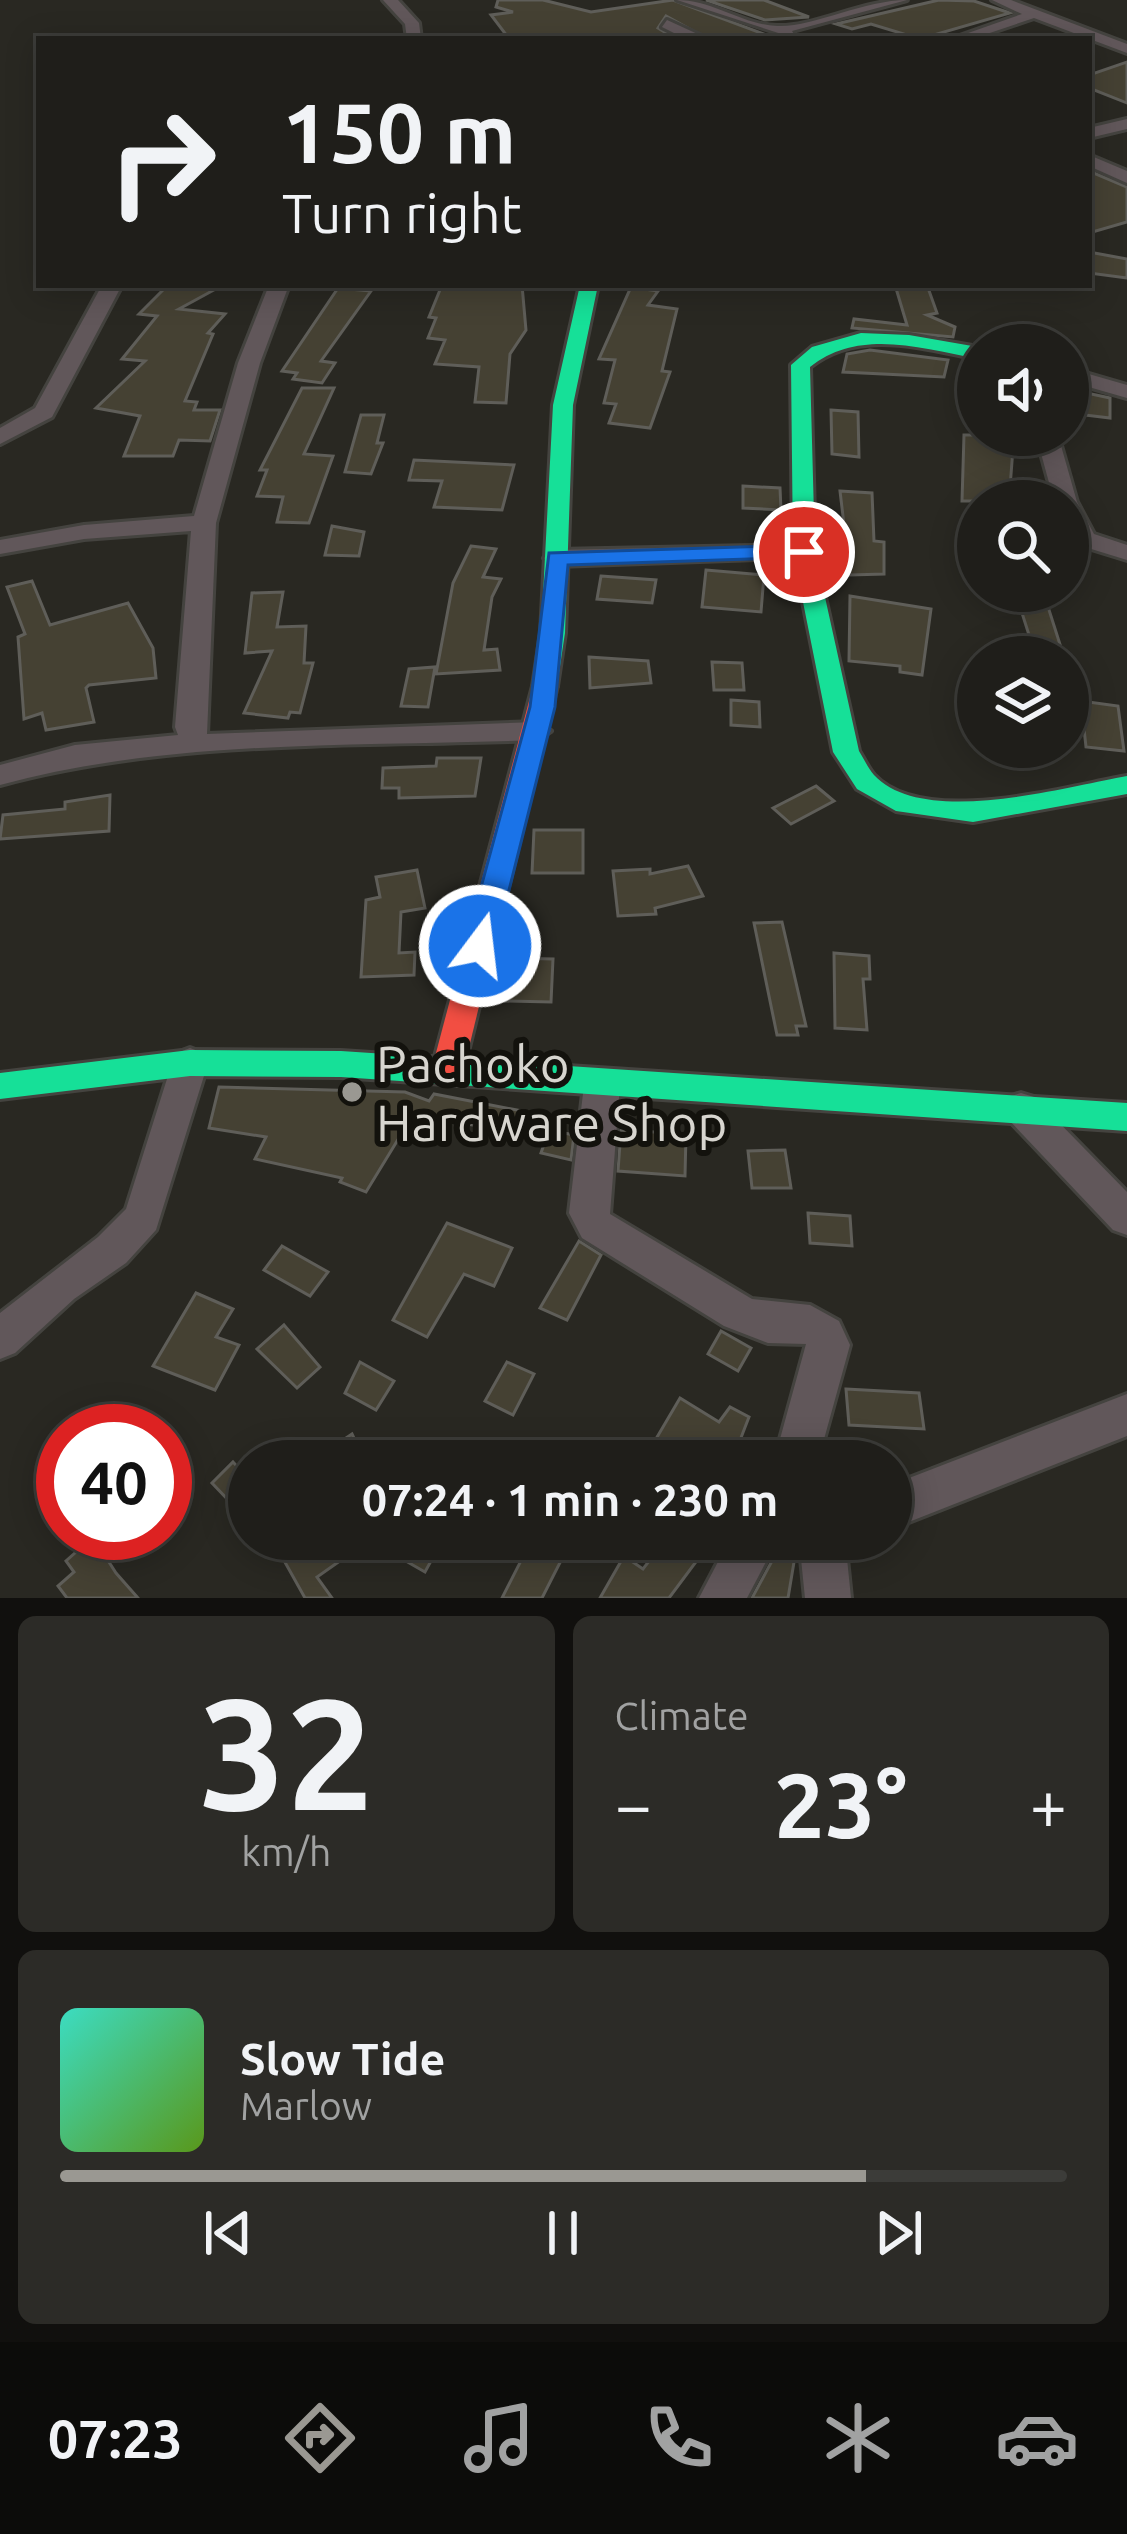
<!DOCTYPE html>
<html lang="en">
<head>
<meta charset="utf-8">
<style>
	:root { --surface:#1f1e1a; --page:#2c2b27; --text:#f1f3f6; --muted:#a1a2a2; --line:#3c3c39; --accent:#9a9892 }
	body { margin:0; font-family:Ubuntu,sans-serif; background:var(--page); color:var(--text); height:100vh; display:flex; flex-direction:column; font-size:45px; white-space:nowrap }
	* { box-sizing:border-box; margin:0 }
	p { font-size:39px; color:var(--muted) }
	.icon { flex:none; width:66px; height:66px; fill:none; stroke:currentColor; stroke-width:2; stroke-linecap:round; stroke-linejoin:round }
	.map { position:relative; height:1598px; overflow:hidden }
	.sheet { display:flex; flex-direction:column; gap:18px; padding:18px; background:#11100e; flex:1 }
	.sheet>* { flex:none }
	.guide { position:absolute; left:36px; top:36px; width:1056px; height:252px; border-radius:0px; box-shadow:0 6px 30px #0003,0 0 0 3px var(--line); background:#1f1e1a; color:var(--text); overflow:hidden }
	.tools { position:absolute; left:957px; top:324px; display:grid; gap:24px }
	.tools a { display:grid; place-items:center; width:132px; height:132px; border-radius:50%; background:var(--surface); box-shadow:0 6px 30px #0003,0 0 0 3px var(--line); font-size:60px }
	.speed { position:absolute; left:36px; top:1404px; display:flex; gap:24px; font-size:60px; font-weight:700; text-align:center }
	.speed>* { display:grid; place-content:center; width:156px; height:156px; border-radius:50%; background:var(--surface); box-shadow:0 6px 30px #0003,0 0 0 3px var(--line); line-height:1 }
	.speed .limit { border:18px solid #d22; background:#fff; color:#111 }
	.pin { position:absolute; display:grid; place-items:center; width:102px; height:102px; color:#fff; margin:-51px; border:6px solid #fff; border-radius:50%; box-shadow:0 3px 12px #0007 }
	.me { position:absolute; width:132px; margin:-66px; rotate:15deg; stroke-linejoin:round; filter:drop-shadow(0 0 9px #0008) }
	.turn { display:flex; align-items:center; gap:42px; height:252px; padding:0 48px; font-size:54px }
	.turn .icon { width:156px; height:156px; stroke-width:2.5 }
	.turn b { display:block; font-size:84px; line-height:102px }
	.big { font-size:90px; font-weight:700; line-height:1.1 }
	.sheet .card { flex:1; display:flex; flex-direction:column; justify-content:center; gap:18px; min-width:0; padding:0 42px; border-radius:18px; background:var(--page) }
	.sheet .dial { align-items:center; gap:0 }
	.dial b { font-size:156px; line-height:1 }
	.song { display:flex; align-items:center; gap:36px }
	.cover { width:144px; height:144px; border-radius:18px; background:linear-gradient(135deg,hsl(170 70% 55%),hsl(90 70% 35%)) }
	.played { height:12px; border-radius:6px; background:linear-gradient(90deg,var(--accent) 80%,var(--line) 80%) }
	.keys { display:flex; justify-content:space-around; direction:ltr }
	.heat { display:flex; justify-content:space-between; align-items:center; font-size:66px; direction:ltr }
	.sheet .tiles { flex:1; display:grid; gap:18px; grid-template-columns:1fr 1fr }
	.card:last-child { grid-column:span 2 }
	.trip { position:absolute; left:228px; top:1440px; width:684px; height:120px; border-radius:60px; background:var(--surface); box-shadow:0 6px 30px #0003,0 0 0 3px var(--line); font-weight:700; line-height:120px; text-align:center }
	.tabs { display:flex; height:192px; justify-content:space-around; align-items:center; background:#0c0c0a; color:var(--muted) }
	.tabs .icon { width:84px; height:84px }
	.tabs .current { color:var(--accent) }
	.tabs b { font-size:54px; color:var(--text) }
	.map>svg:first-child { display:block }
	.building { fill:#454133; stroke:#5f5e59; stroke-width:3 }
	.lines { fill:none; stroke-linecap:round; stroke-linejoin:round }
	.street-casing { stroke:#44433f; stroke-width:6 }
	.fast-casing { stroke:#44433f; stroke-width:6 }
	.jam-casing { stroke:#44433f; stroke-width:6 }
	.street { fill:#61575a; fill-rule:evenodd }
	.fast { fill:#16e098; fill-rule:evenodd }
	.jam { fill:#f24e42; fill-rule:evenodd }
	.route { fill:#1a73e8; stroke:#114b97; stroke-width:3 }
	.poi-dot { fill:#9a9892; stroke:#13120d; stroke-width:4.5 }
	.labels { text-anchor:middle; dominant-baseline:central; stroke-width:12; stroke-linejoin:round; paint-order:stroke }
	.near-poi-label { font-size:51px; fill:#d7d5cf; stroke:#13120d; text-anchor:start }
</style>
</head>
<body>
<div class="map">
<svg width="1127" height="1598" viewBox="0 0 1127 1598">
	<rect width="100%" height="100%" fill="#292822"/>
	<g class="building">
		<polygon points="498,0 543,0 591,12 673,0 777,39 708,39 666,16 658,28 676,39 507,36 491,15 513,12 496,7"/>
		<polygon points="706,0 764,0 809,17 765,20"/>
		<polygon points="939,0 974,1 1010,13 920,39 871,24 852,29 836,24"/>
		<polygon points="1127,62 1127,103 1089,88 1089,75"/>
		<polygon points="1089,171 1127,187 1127,222 1089,233"/>
		<polygon points="1089,252 1127,259 1127,278 1089,273"/>
		<polygon points="168,285 223,285 179,309 225,314 208,333 213,334 185,401 197,402 194,410 220,410 210,441 179,440 173,456 124,456 140,416 96,408 145,361 122,359 157,316 139,314"/>
		<polygon points="442,285 522,285 526,330 510,354 506,403 475,402 479,367 435,364 445,340 428,338 436,318 429,317"/>
		<polygon points="895,285 927,285 937,313 927,315 955,327 953,337 852,328 854,319 907,325"/>
		<polygon points="631,287 658,291 648,305 677,309 662,371 670,372 650,428 609,423 616,404 604,403 615,360 599,359"/>
		<polygon points="338,288 371,291 321,361 335,363 322,383 293,379 297,373 282,371"/>
		<polygon points="870,350 948,360 944,377 843,372 847,354"/>
		<polygon points="302,388 334,388 304,454 333,456 309,523 277,522 283,497 257,496 267,470 260,470"/>
		<polygon points="1068,389 1110,398 1110,418 1068,413"/>
		<polygon points="831,410 858,412 859,457 832,454"/>
		<polygon points="361,415 384,415 377,443 383,443 371,474 345,472"/>
		<polygon points="964,435 1014,435 1009,501 962,501"/>
		<polygon points="414,460 514,465 502,510 434,507 442,481 409,480"/>
		<polygon points="743,486 780,488 781,510 743,508"/>
		<polygon points="840,491 872,493 874,541 884,542 884,574 850,575"/>
		<polygon points="332,526 364,532 359,556 325,555"/>
		<polygon points="471,546 496,549 483,577 501,579 492,597 484,650 497,649 500,670 436,674 453,583"/>
		<polygon points="706,570 764,575 761,612 702,607"/>
		<polygon points="601,576 656,580 652,603 597,599"/>
		<polygon points="32,581 50,625 128,603 153,648 156,678 89,685 86,688 94,722 46,730 42,713 24,719 18,637 25,634 7,587"/>
		<polygon points="1015,591 1043,591 1064,657 1036,657"/>
		<polygon points="283,592 277,627 306,626 304,663 313,663 300,713 290,712 288,718 244,713 272,651 245,653 252,593"/>
		<polygon points="850,596 931,609 922,675 900,672 900,666 849,661"/>
		<polygon points="589,657 648,661 651,683 590,688"/>
		<polygon points="712,662 742,663 744,690 714,690"/>
		<polygon points="435,667 428,707 401,706 409,669"/>
		<polygon points="731,700 759,702 760,727 731,725"/>
		<polygon points="1081,701 1118,706 1124,751 1086,747"/>
		<polygon points="437,758 481,758 475,796 399,798 399,788 382,788 383,768 436,766"/>
		<polygon points="816,786 834,801 791,824 773,808"/>
		<polygon points="110,795 109,831 0,839 3,815 65,809 65,802"/>
		<polygon points="534,830 583,830 583,873 532,873"/>
		<polygon points="688,866 703,896 655,908 656,914 618,916 613,871 650,869 650,874"/>
		<polygon points="417,870 425,908 401,912 399,953 415,952 414,975 361,977 366,900 380,897 376,877"/>
		<polygon points="782,922 806,1026 796,1026 798,1035 777,1035 754,923"/>
		<polygon points="834,953 869,956 870,979 863,979 867,1030 835,1028"/>
		<polygon points="506,958 553,959 551,1002 503,1001"/>
		<polygon points="219,1087 405,1092 429,1101 434,1094 527,1112 520,1133 413,1115 366,1192 340,1182 342,1178 255,1159 266,1137 209,1128"/>
		<polygon points="549,1130 574,1135 571,1160 541,1153"/>
		<polygon points="621,1130 686,1134 685,1176 618,1171"/>
		<polygon points="785,1150 791,1188 752,1188 748,1151"/>
		<polygon points="808,1213 850,1216 852,1246 810,1243"/>
		<polygon points="447,1223 512,1248 494,1286 464,1274 427,1337 393,1320"/>
		<polygon points="579,1241 601,1255 567,1320 540,1308"/>
		<polygon points="282,1246 328,1272 310,1296 264,1270"/>
		<polygon points="196,1293 233,1309 216,1337 239,1345 215,1390 153,1366"/>
		<polygon points="284,1325 320,1367 297,1388 257,1349"/>
		<polygon points="721,1331 751,1348 738,1371 708,1354"/>
		<polygon points="360,1362 394,1381 376,1410 345,1393"/>
		<polygon points="507,1362 534,1374 513,1415 485,1401"/>
		<polygon points="846,1389 919,1393 924,1429 849,1425"/>
		<polygon points="680,1398 719,1422 730,1407 749,1417 732,1461 643,1461"/>
		<polygon points="352,1434 365,1461 312,1461"/>
		<polygon points="233,1462 249,1479 249,1522 212,1483"/>
		<polygon points="93,1537 116,1573 138,1598 67,1598 58,1586 74,1572 66,1561"/>
		<polygon points="272,1539 332,1539 344,1558 317,1577 332,1598 305,1598"/>
		<polygon points="406,1539 443,1539 425,1572 397,1556"/>
		<polygon points="532,1539 572,1539 542,1598 502,1598"/>
		<polygon points="666,1539 713,1539 669,1598 600,1598 624,1556 643,1569"/>
		<polygon points="779,1548 794,1562 788,1598 752,1598"/>
	</g>
	<g class="lines">
		<defs>
			<g id="street">
				<polygon points="383,0 398,0 419,23 421,39 407,39 405,24"/>
				<path d="M677,0C713,0 743,25 777,26C811,28 864,0 907,0L792,31L797,39Z"/>
				<polygon points="992,0 1011,0 1127,44 1127,53 1034,18 972,39 951,39 1022,14"/>
				<polygon points="667,20 702,36 704,39 686,39 662,27"/>
				<polygon points="1127,119 1127,129 1089,138 1089,128"/>
				<polygon points="1089,155 1127,171 1127,183 1089,166"/>
				<polygon points="102,285 122,285 52,417 0,444 0,428 35,408"/>
				<path d="M269,285H289L260,363L216,523L207,734L537,722L551,731L537,740C359,747 173,738 0,785V765L75,745L178,735L175,727L191,531L84,539L0,554V540L84,525L194,516L238,363Z"/>
				<polygon points="1068,368 1127,385 1127,398 1068,381"/>
				<polygon points="1036,435 1058,435 1077,502 1094,534 1127,545 1127,560 1075,544 1068,531 1068,501 1054,501"/>
				<polygon points="804,545 816,552 813,557 557,566 544,558 557,550"/>
				<polygon points="190,1048 203,1053 208,1063 156,1230 126,1263 74,1299 15,1353 0,1359 0,1313 98,1237 126,1209 172,1063 177,1053"/>
				<polygon points="602,1070 615,1074 620,1085 610,1214 752,1299 810,1305 839,1321 850,1345 818,1461 774,1461 806,1344 768,1343 724,1326 582,1238 569,1213 584,1085 589,1074"/>
				<polygon points="1021,1093 1034,1097 1127,1192 1127,1235 1113,1230 1008,1119 1003,1108 1008,1097"/>
				<polygon points="1127,1394 1127,1436 891,1529 891,1485"/>
				<polygon points="730,1539 778,1539 747,1598 699,1598"/>
				<polygon points="799,1539 845,1539 851,1598 805,1598"/>
			</g>
			<g id="fast">
				<polygon points="580,285 598,285 573,405 565,633 557,686 545,694 533,686 541,633 553,405"/>
				<path d="M861,333L909,335L978,347V359C921,348 859,328 810,367L815,552L859,751C864,759 868,768 874,775C923,828 1064,787 1127,776V794L973,822L896,811L857,789L833,752L793,552L791,365L812,347Z"/>
				<polygon points="190,1050 341,1051 1127,1103 1127,1131 341,1077 190,1076 0,1099 0,1073"/>
			</g>
			<polygon id="jam" points="545,678 557,686 464,1068 459,1077 448,1081 437,1077 432,1068 533,686"/>
		</defs>
		<use href="#street" class="street-casing"/>
		<use href="#fast" class="fast-casing"/>
		<use href="#jam" class="jam-casing"/>
		<use href="#street" class="street"/>
		<use href="#fast" class="fast"/>
		<use href="#jam" class="jam"/>
	</g>
	<polygon class="route" points="804,545 815,552 812,557 568,565 555,707 495,946 480,958 469,955 465,946 530,707 549,553"/>
	<circle class="poi-dot" cx="352" cy="1092" r="12"/>
	<g class="labels">
		<g class="near-poi-label">
			<text x="376" y="1063">Pachoko<tspan x="376" dy="59">Hardware Shop</tspan></text>
		</g>
	</g>
</svg>
<div class="tools">
<a><svg class="icon" aria-label="sound" viewBox="0 0 24 24"><path d="M4 9h4l5-4v14l-5-4H4zM17 9q2 3 0 6"/></svg></a>
<a><svg class="icon" aria-label="search" viewBox="0 0 24 24"><circle cx="10" cy="10" r="6"/><path d="M15 15l6 6"/></svg></a>
<a><svg class="icon" aria-label="layers" viewBox="0 0 24 24"><path d="M12 4l9 5-9 5-9-5zM3 14l9 5 9-5"/></svg></a>
</div>
<div class="speed"><div class="limit">40</div></div>
<div class="pin" style="left:804px;top:552px;background:#d93025"><svg class="icon" aria-label="arrive" viewBox="0 0 24 24"><path d="M6 21V4h12l-3 4 3 4H6"/></svg></div>
<svg class="me" style="left:480px;top:946px" viewBox="-20 -20 40 40"><circle r="17" fill="#1a73e8" stroke="#fff" stroke-width="3"/><path d="M0-11L8 9 0 5-8 9z" fill="#fff"/></svg>
<div class="trip">07:24 · 1 min · 230 m</div>
<div class="guide">
<div class="turn"><svg class="icon" aria-label="right" viewBox="0 0 24 24"><path d="M7 20v-9h11M14 6l5 5-5 5"/></svg><div><b>150 m</b>Turn right</div></div>
</div>
</div>
<section class="sheet">
<div class="tiles">
<div class="card dial"><b>32</b><p>km/h</p></div>
<div class="card"><p>Climate</p>
<div class="heat"><a>−</a><b class="big">23°</b><a>+</a></div>
</div>
<div class="card">
<div class="song"><i class="cover"></i><div><b>Slow Tide</b><p>Marlow</p></div></div>
<div class="played"></div>
<div class="keys"><svg class="icon" aria-label="previous" viewBox="0 0 24 24"><path d="M18 5L8 12l10 7zM5 5v14"/></svg><svg class="icon" aria-label="pause" viewBox="0 0 24 24"><path d="M8 5v14M16 5v14"/></svg><svg class="icon" aria-label="next" viewBox="0 0 24 24"><path d="M6 5l10 7-10 7zM19 5v14"/></svg></div>
</div>
</div>
</section>
<nav class="tabs">
<b>07:23</b>
<svg class="icon current" aria-label="directions" viewBox="0 0 24 24"><path d="M12 3l9 9-9 9-9-9zM9 14v-3h6M13 9l2 2-2 2"/></svg>
<svg class="icon" aria-label="music" viewBox="0 0 24 24"><path d="M9 18V5l10-2v13"/><circle cx="6" cy="18" r="3"/><circle cx="16" cy="16" r="3"/></svg>
<svg class="icon" aria-label="phone" viewBox="0 0 24 24"><path d="M5 4h4l2 5-3 2q2 4 5 5l2-3 5 2v4C11 20 4 13 5 4z"/></svg>
<svg class="icon" aria-label="climate" viewBox="0 0 24 24"><path d="M12 3v18M4 7l16 10M4 17L20 7"/></svg>
<svg class="icon" aria-label="car" viewBox="0 0 24 24"><path d="M5 17H2v-5l4-1 3-4h7l3 4 3 1v5h-3M9 17h6M6 11h13"/><circle cx="7" cy="17" r="2"/><circle cx="17" cy="17" r="2"/></svg>
</nav>
</body>
</html>
